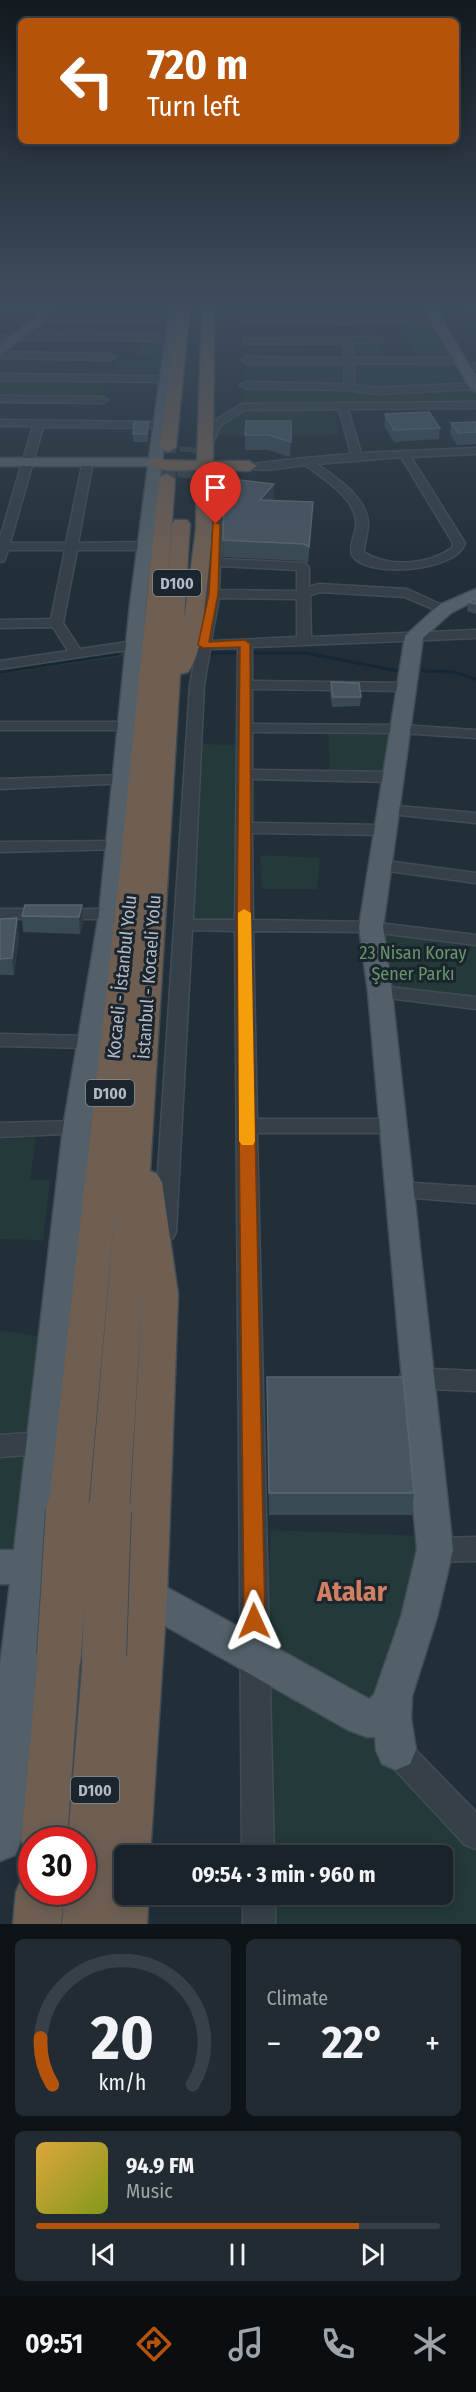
<!DOCTYPE html>
<html lang="en">
<head>
<meta charset="utf-8">
<style>
	:root { --surface:#1a232a; --page:#232b32; --text:#f1f3f6; --muted:#9fa4a8; --line:#384047; --accent:#b45309 }
	body { margin:0; font-family:"Fira Sans Condensed",sans-serif; background:var(--page); color:var(--text); height:100vh; display:flex; flex-direction:column; font-size:22px; white-space:nowrap }
	* { box-sizing:border-box; margin:0 }
	p { font-size:20px; color:var(--muted) }
	.icon { flex:none; width:33px; height:33px; fill:none; stroke:currentColor; stroke-width:2; stroke-linecap:round; stroke-linejoin:round }
	.map { position:relative; height:1924px; overflow:hidden }
	.side { display:flex; flex-direction:column; gap:15px; padding:15px; background:#0e1317; flex:1 }
	.side>* { flex:none }
	.banner { position:absolute; left:18px; top:18px; width:441px; height:126px; border-radius:9px; box-shadow:0 3px 15px #0003,0 0 0 2px var(--line); background:#b45309; color:#fff; overflow:hidden }
	.speed { position:absolute; left:18px; top:1827px; display:flex; gap:12px; font-size:30px; font-weight:700; text-align:center }
	.speed>* { display:grid; place-content:center; width:78px; height:78px; border-radius:50%; background:var(--surface); box-shadow:0 3px 15px #0003,0 0 0 2px var(--line); line-height:1 }
	.speed .limit { border:9px solid #d22; background:#fff; color:#111 }
	.pin { position:absolute; display:grid; place-items:center; width:51px; height:51px; color:#fff; margin:-62px -26px; border-radius:50% 50% 50% 0; rotate:-45deg; box-shadow:0 0 6px #0007 }
	.pin .icon { rotate:45deg }
	.me { position:absolute; width:66px; margin:-33px; rotate:359deg; stroke-linejoin:round; filter:drop-shadow(0 0 4px #0008) }
	.turn { display:flex; align-items:center; gap:21px; height:126px; padding:0 30px; font-size:27px }
	.turn .icon { width:78px; height:78px; stroke-width:2.5 }
	.turn b { display:block; font-size:42px; line-height:51px }
	.big { font-size:45px; font-weight:700; line-height:1.1 }
	.side .widget { flex:1; display:flex; flex-direction:column; justify-content:center; gap:9px; min-width:0; padding:0 21px; border-radius:9px; background:var(--page) }
	.side .dial { align-items:center; gap:0 }
	.dial svg { height:156px; overflow:visible; fill:none; stroke:var(--line); stroke-width:7; stroke-linecap:round; text-anchor:middle }
	.dial text { fill:var(--text); stroke:none }
	.song { display:flex; align-items:center; gap:18px }
	.cover { width:72px; height:72px; border-radius:9px; background:linear-gradient(135deg,hsl(40 70% 55%),hsl(70 70% 35%)) }
	.played { height:6px; border-radius:3px; background:linear-gradient(90deg,var(--accent) 80%,var(--line) 80%) }
	.keys { display:flex; justify-content:space-around; direction:ltr }
	.heat { display:flex; justify-content:space-between; align-items:center; font-size:33px; direction:ltr }
	.side .tiles { flex:1; display:grid; gap:15px; grid-template-columns:1fr 1fr }
	.widget:last-child { grid-column:span 2 }
	.trip { position:absolute; left:114px; top:1845px; width:339px; height:60px; border-radius:9px; background:var(--surface); box-shadow:0 3px 15px #0003,0 0 0 2px var(--line); font-weight:700; line-height:60px; text-align:center }
	.menu { display:flex; height:96px; justify-content:space-around; align-items:center; background:#0a0e11; color:var(--muted) }
	.menu .icon { width:42px; height:42px }
	.menu .current { color:var(--accent) }
	.menu b { font-size:27px; color:var(--text) }
	.map>svg:first-child { display:block }
	.green { fill:#243939 }
	.lines { fill:none; stroke-linecap:round; stroke-linejoin:round }
	.stream { stroke:#162735; stroke-width:3 }
	.highway-tunnel { stroke:#37444d; stroke-width:17; stroke-dasharray:17 9; stroke-linecap:butt }
	.minor-casing { stroke:#424c55; stroke-width:3 }
	.major-casing { stroke:#424c55; stroke-width:3 }
	.highway-casing { stroke:#404b53; stroke-width:3 }
	.minor { fill:#354049; fill-rule:evenodd }
	.major { fill:#536069; fill-rule:evenodd }
	.highway { fill:#6f5f53; fill-rule:evenodd }
	.highway-bridge-casing { stroke:#404b53; stroke-width:46; stroke-linecap:butt }
	.highway-bridge { stroke:#6f5f53; stroke-width:44 }
	.wall { fill:#3a4a54 }
	.shaded-wall { fill:#2b3a44 }
	.building { fill:#475661; stroke:#576670; stroke-width:1.5 }
	.route { fill:#b45309; stroke:#753606; stroke-width:1.5 }
	.slow { fill:#f59e0b }
	.labels { text-anchor:middle; dominant-baseline:central; stroke-width:6; stroke-linejoin:round; paint-order:stroke }
	.shield { fill:#1b252d; stroke:#838e97; stroke-width:1.5 }
	.shield-label { font-size:16px; font-weight:bold; fill:#b0bbc5 }
	.park-label { font-size:18px; fill:#68956c; stroke:#1b252d }
	.street-label { font-size:18px; fill:#b0bbc5; stroke:#1b252d }
	.near-district-label { font-size:28px; font-weight:bold; fill:#d08061; stroke:#1b252d }
</style>
</head>
<body>
<div class="map">
<svg width="476" height="1924" viewBox="0 0 476 1924">
	<rect width="100%" height="100%" fill="#222f38"/>
	<g class="green">
		<polygon points="401,321 437,321 476,388 476,405 335,407 338,435 216,436 216,424 242,407 247,360 350,361 347,341 379,340 385,360 415,360"/>
		<polygon points="30,328 170,328 166,376 153,376 153,372 116,372 118,362 153,362 153,356 139,356 142,338 19,336"/>
		<polygon points="0,377 107,379 103,400 0,399"/>
		<polygon points="135,645 134,655 0,674 0,665"/>
		<polygon points="328,728 401,729 391,777 330,776"/>
		<polygon points="193,744 246,745 244,925 184,925"/>
		<polygon points="260,855 320,858 317,889 262,889"/>
		<polygon points="371,927 476,940 476,1003 380,992"/>
		<polygon points="36,1138 30,1180 50,1180 43,1240 0,1239 0,1139"/>
		<polygon points="0,1330 54,1339 28,1567 0,1567"/>
		<polygon points="271,1530 427,1536 392,1685 373,1696 342,1700 265,1657"/>
		<polygon points="255,1657 345,1705 476,1834 476,1924 259,1924 259,1895 442,1894 442,1856 258,1855"/>
	</g>
	<g class="lines">
		<g class="stream">
			<polyline points="210,653 238,653"/>
			<polyline points="253,653 307,653 398,671"/>
			<polyline points="423,671 454,672 476,679"/>
			<polyline points="0,672 118,654"/>
		</g>
		<g class="highway-tunnel">
			<polyline points="185,478 188,447"/>
			<polyline points="167,479 168,447"/>
		</g>
		<defs>
			<g id="minor">
				<polygon points="460,304 476,306 476,311 461,306"/>
				<polygon points="0,305 47,305 51,307 47,309 0,309"/>
				<polygon points="40,316 171,317 175,320 171,323 37,321 37,317"/>
				<polygon points="247,318 437,318 441,321 437,324 244,323 243,321"/>
				<polygon points="19,333 170,335 174,338 170,341 19,339 15,342 0,341 0,335 15,336"/>
				<polygon points="379,337 382,338 382,342 352,343 354,358 460,358 465,361 460,364 354,363 354,385 377,388 475,383 476,389 377,394 349,390 245,388 240,385 245,382 344,384 345,363 247,363 242,360 247,357 345,358 343,343 247,344 244,343 244,339"/>
				<polygon points="0,352 110,354 115,357 110,360 0,358"/>
				<polygon points="476,363 476,369 463,370 458,367"/>
				<polygon points="0,374 165,376 170,379 165,382 0,380"/>
				<polygon points="0,396 103,397 108,400 103,403 0,402"/>
				<path d="M476,402V408L348,409L361,453L476,448V454L411,457L465,543C457,572 365,579 352,555C349,547 355,535 356,527C359,500 323,478 305,465C290,467 255,474 244,466C248,463 337,455 351,454L339,409L244,410L220,426L210,450L201,448L212,422L242,404ZM401,457L453,543L452,548C428,565 388,568 364,552C364,543 368,534 368,524C368,498 335,477 317,464Z"/>
				<polygon points="0,420 159,422 164,425 159,428 43,427 10,543 66,543 83,461 84,459 92,459 93,461 78,543 145,542 151,546 145,550 77,550 63,623 80,649 135,641 142,645 140,648 0,669 0,661 68,651 53,627 0,628 0,620 51,619 65,550 8,550 4,561 0,562 0,538 33,426 0,426"/>
				<path d="M205,486L210,489L222,524L221,559L303,563L309,567V587L319,584L407,589L451,609L445,613L440,612L405,597L320,592L310,595L311,637L476,630V638L252,647V681L406,683L413,687L406,691L252,689V724L401,725L476,730V738L401,733L252,732V770L391,772L399,777L391,782L252,779V823L385,825L393,830L385,835L252,833L253,920L371,922L476,935V945L371,932L253,931L257,1119H392L399,1121L402,1126L399,1131L392,1133H257L274,1856H242L235,931L192,930L176,1232L173,1238L165,1240L157,1238L154,1232L190,685L207,594L210,524L200,489ZM220,566L297,570V591L219,590ZM219,598L297,599V637L211,641ZM238,648L235,920H193L204,685L210,649Z"/>
				<polygon points="0,722 128,722 135,726 128,730 0,730"/>
				<polygon points="122,775 130,780 127,783 0,789 0,779"/>
				<polygon points="387,805 476,813 476,823 381,813 379,810 381,807"/>
				<polygon points="118,841 126,846 124,849 0,852 0,842"/>
				<polygon points="380,860 476,873 476,883 374,869 372,865"/>
				<polygon points="0,909 111,909 117,910 120,914 117,918 111,919 0,919"/>
				<polygon points="380,986 476,997 476,1009 373,996 371,992 373,988"/>
				<polygon points="0,1034 91,1036 98,1038 101,1042 98,1046 91,1048 0,1046"/>
				<polygon points="77,1121 84,1123 87,1128 84,1133 0,1137 0,1123"/>
				<polygon points="399,1182 476,1187 476,1203 391,1196 388,1190 391,1184"/>
				<polygon points="411,1368 476,1371 476,1391 411,1388 402,1385 399,1378 402,1371"/>
				<polygon points="42,1432 51,1435 55,1443 51,1451 42,1454 0,1457 0,1435"/>
				<polygon points="476,1537 476,1561 435,1562 426,1559 422,1550 426,1541 435,1538"/>
				<polygon points="396,1735 406,1740 476,1812 476,1849 465,1845 386,1760 381,1750 386,1740"/>
				<rect x="243" y="1894" width="32" height="30"/>
			</g>
			<g id="major">
				<polygon points="43,304 53,304 44,321 0,355 0,345 35,317"/>
				<polygon points="170,304 180,304 146,604 123,914 91,1128 49,1555 87,1566 92,1578 87,1590 74,1595 45,1588 21,1840 15,1855 0,1861 0,1665 10,1584 0,1584 0,1550 14,1550 63,1128 99,914 130,604 148,466 0,466 0,458 149,458"/>
				<polygon points="427,304 437,304 443,321 476,377 476,392 470,388 431,321"/>
				<polygon points="476,589 476,600 451,613 423,638 383,927 392,992 453,1550 437,1617 412,1696 411,1718 416,1750 410,1764 396,1770 382,1764 376,1750 375,1737 367,1737 348,1730 139,1611 124,1605 119,1593 124,1581 137,1576 159,1583 369,1699 374,1695 401,1617 417,1550 368,992 359,927 405,636 439,605"/>
			</g>
			<g id="highway">
				<polygon points="178,304 190,304 176,447 168,452 160,447"/>
				<path d="M199,304H211L214,315L213,461H249L257,466L249,471L213,470C214,516 211,555 205,601C203,624 202,652 188,672L180,674L150,1171L157,1174L162,1182L178,1294L167,1595L150,1856H124V1894H149L147,1924H62L64,1892H82V1840H68L83,1656L89,1641L104,1635L119,1641L121,1646L125,1595L143,1284L129,1511L123,1523L109,1529L95,1523L89,1511L115,1208L88,1511L82,1523L68,1529L54,1523L48,1511L119,878L159,479L161,476L167,474L175,479L165,616L172,524L175,520H187L190,524L184,620L196,529L197,470C182,470 157,474 146,462L154,457L165,460L197,461L202,315Z"/>
				<polygon points="59,1635 74,1641 80,1656 67,1840 32,1840 32,1858 28,1856 21,1840 38,1656 44,1641"/>
				<polygon points="32,1872 32,1892 64,1892 61,1924 13,1924 16,1892 23,1875"/>
			</g>
		</defs>
		<use href="#minor" class="minor-casing"/>
		<use href="#major" class="major-casing"/>
		<use href="#highway" class="highway-casing"/>
		<use href="#minor" class="minor"/>
		<use href="#major" class="major"/>
		<use href="#highway" class="highway"/>
		<defs>
			<g id="highway-bridge">
				<polyline points="59,1656 68,1511"/>
				<polyline points="104,1656 109,1511"/>
			</g>
		</defs>
		<use href="#highway-bridge" class="highway-bridge-casing"/>
		<use href="#highway-bridge" class="highway-bridge"/>
	</g>
	<g class="wall">
		<polygon points="385,414 440,428 439,439 394,442 384,426"/>
		<polygon points="291,421 290,457 268,450 245,450 245,435"/>
		<polygon points="148,422 148,442 133,442 133,434"/>
		<polygon points="476,422 476,444 457,445 450,434 451,423"/>
		<polygon points="224,496 274,500 312,518 308,564 303,561 223,557"/>
		<polygon points="476,598 476,614 467,611 468,602"/>
		<polygon points="331,682 361,697 360,706 332,707 330,692"/>
		<polygon points="82,905 83,921 80,934 23,932 22,916"/>
		<polygon points="0,919 19,935 14,975 0,975"/>
		<polygon points="267,1377 414,1493 412,1515 269,1515"/>
	</g>
	<g class="shaded-wall">
		<polygon points="274,484 274,500 260,500"/>
		<polygon points="82,905 83,921 80,934 79,917"/>
		<polygon points="17,918 19,935 14,975 12,958"/>
	</g>
	<g class="building">
		<polygon points="429,412 440,428 394,430 385,414"/>
		<polygon points="246,421 291,421 291,442 268,435 245,435"/>
		<polygon points="134,422 148,422 147,434 133,434"/>
		<polygon points="476,422 476,432 458,433 451,423"/>
		<polygon points="240,480 274,484 260,500 313,502 309,547 304,544 223,540 224,496"/>
		<polygon points="476,598 476,604 468,602"/>
		<polygon points="331,682 359,683 361,697 333,697"/>
		<polygon points="25,905 82,905 79,917 22,916"/>
		<polygon points="17,918 12,958 0,959 0,919"/>
		<polygon points="267,1377 403,1377 414,1493 269,1493"/>
	</g>
	<linearGradient id="sky" x2="0" y2="1"><stop stop-color="#131a1f"/><stop offset="0.53" stop-color="#3e4d5e"/><stop offset="1" stop-color="#3e4d5e" stop-opacity="0"/></linearGradient>
	<rect width="476" height="573" fill="url(#sky)"/>
	<polygon class="route" points="213,522 220,524 218,594 209,642 245,640 250,644 251,925 265,1621 262,1628 254,1631 247,1628 244,1621 237,925 240,647 203,648 198,645 209,594"/>
	<polygon class="slow" points="244,909 251,913 255,1141 253,1145 242,1145 239,1141 238,913"/>
	<g class="labels">
		<g class="shield">
			<rect x="153" y="570" width="48" height="26" rx="4.5"/>
			<rect x="86" y="1080" width="48" height="26" rx="4.5"/>
			<rect x="71" y="1777" width="48" height="26" rx="4.5"/>
		</g>
		<g class="shield-label">
			<text x="177" y="583">D100</text>
			<text x="110" y="1093">D100</text>
			<text x="95" y="1790">D100</text>
		</g>
		<g class="park-label">
			<text x="413" y="953">23 Nisan Koray<tspan x="413" dy="21">Şener Parkı</tspan></text>
		</g>
		<g class="street-label">
			<text transform="translate(122 977) rotate(-84)">Kocaeli - İstanbul Yolu</text>
			<text transform="translate(149 977) rotate(-86)">İstanbul - Kocaeli Yolu</text>
		</g>
		<g class="near-district-label">
			<text x="352" y="1591">Atalar</text>
		</g>
	</g>
</svg>
<div class="speed"><div class="limit">30</div></div>
<div class="pin" style="left:216px;top:524px;background:#d93025"><svg class="icon" aria-label="arrive" viewBox="0 0 24 24"><path d="M6 21V4h12l-3 4 3 4H6"/></svg></div>
<svg class="me" style="left:254px;top:1621px" viewBox="-20 -20 40 40"><path d="M0-17L14 15 0 8-14 15z" fill="#b45309" stroke="#fff" stroke-width="4"/></svg>
<div class="trip">09:54 · 3 min · 960 m</div>
<div class="banner">
<div class="turn"><svg class="icon" aria-label="left" viewBox="0 0 24 24"><path d="M17 20v-9H6M10 6l-5 5 5 5"/></svg><div><b>720 m</b>Turn left</div></div>
</div>
</div>
<section class="side">
<div class="tiles">
<div class="widget dial"><svg viewBox="0 0 100 80">
<path d="M14 69A42 42 0 1 1 86 69"/>
<path d="M14 69A42 42 0 0 1 8 45" stroke="#b45309"/>
<text x="50" y="56" font-size="32" font-weight="700">20</text>
<text x="50" y="72" font-size="11">km/h</text>
</svg></div>
<div class="widget"><p>Climate</p>
<div class="heat"><a>−</a><b class="big">22°</b><a>+</a></div>
</div>
<div class="widget">
<div class="song"><i class="cover"></i><div><b>94.9 FM</b><p>Music</p></div></div>
<div class="played"></div>
<div class="keys"><svg class="icon" aria-label="previous" viewBox="0 0 24 24"><path d="M18 5L8 12l10 7zM5 5v14"/></svg><svg class="icon" aria-label="pause" viewBox="0 0 24 24"><path d="M8 5v14M16 5v14"/></svg><svg class="icon" aria-label="next" viewBox="0 0 24 24"><path d="M6 5l10 7-10 7zM19 5v14"/></svg></div>
</div>
</div>
</section>
<nav class="menu">
<b>09:51</b>
<svg class="icon current" aria-label="directions" viewBox="0 0 24 24"><path d="M12 3l9 9-9 9-9-9zM9 14v-3h6M13 9l2 2-2 2"/></svg>
<svg class="icon" aria-label="music" viewBox="0 0 24 24"><path d="M9 18V5l10-2v13"/><circle cx="6" cy="18" r="3"/><circle cx="16" cy="16" r="3"/></svg>
<svg class="icon" aria-label="phone" viewBox="0 0 24 24"><path d="M5 4h4l2 5-3 2q2 4 5 5l2-3 5 2v4C11 20 4 13 5 4z"/></svg>
<svg class="icon" aria-label="climate" viewBox="0 0 24 24"><path d="M12 3v18M4 7l16 10M4 17L20 7"/></svg>
</nav>
</body>
</html>
